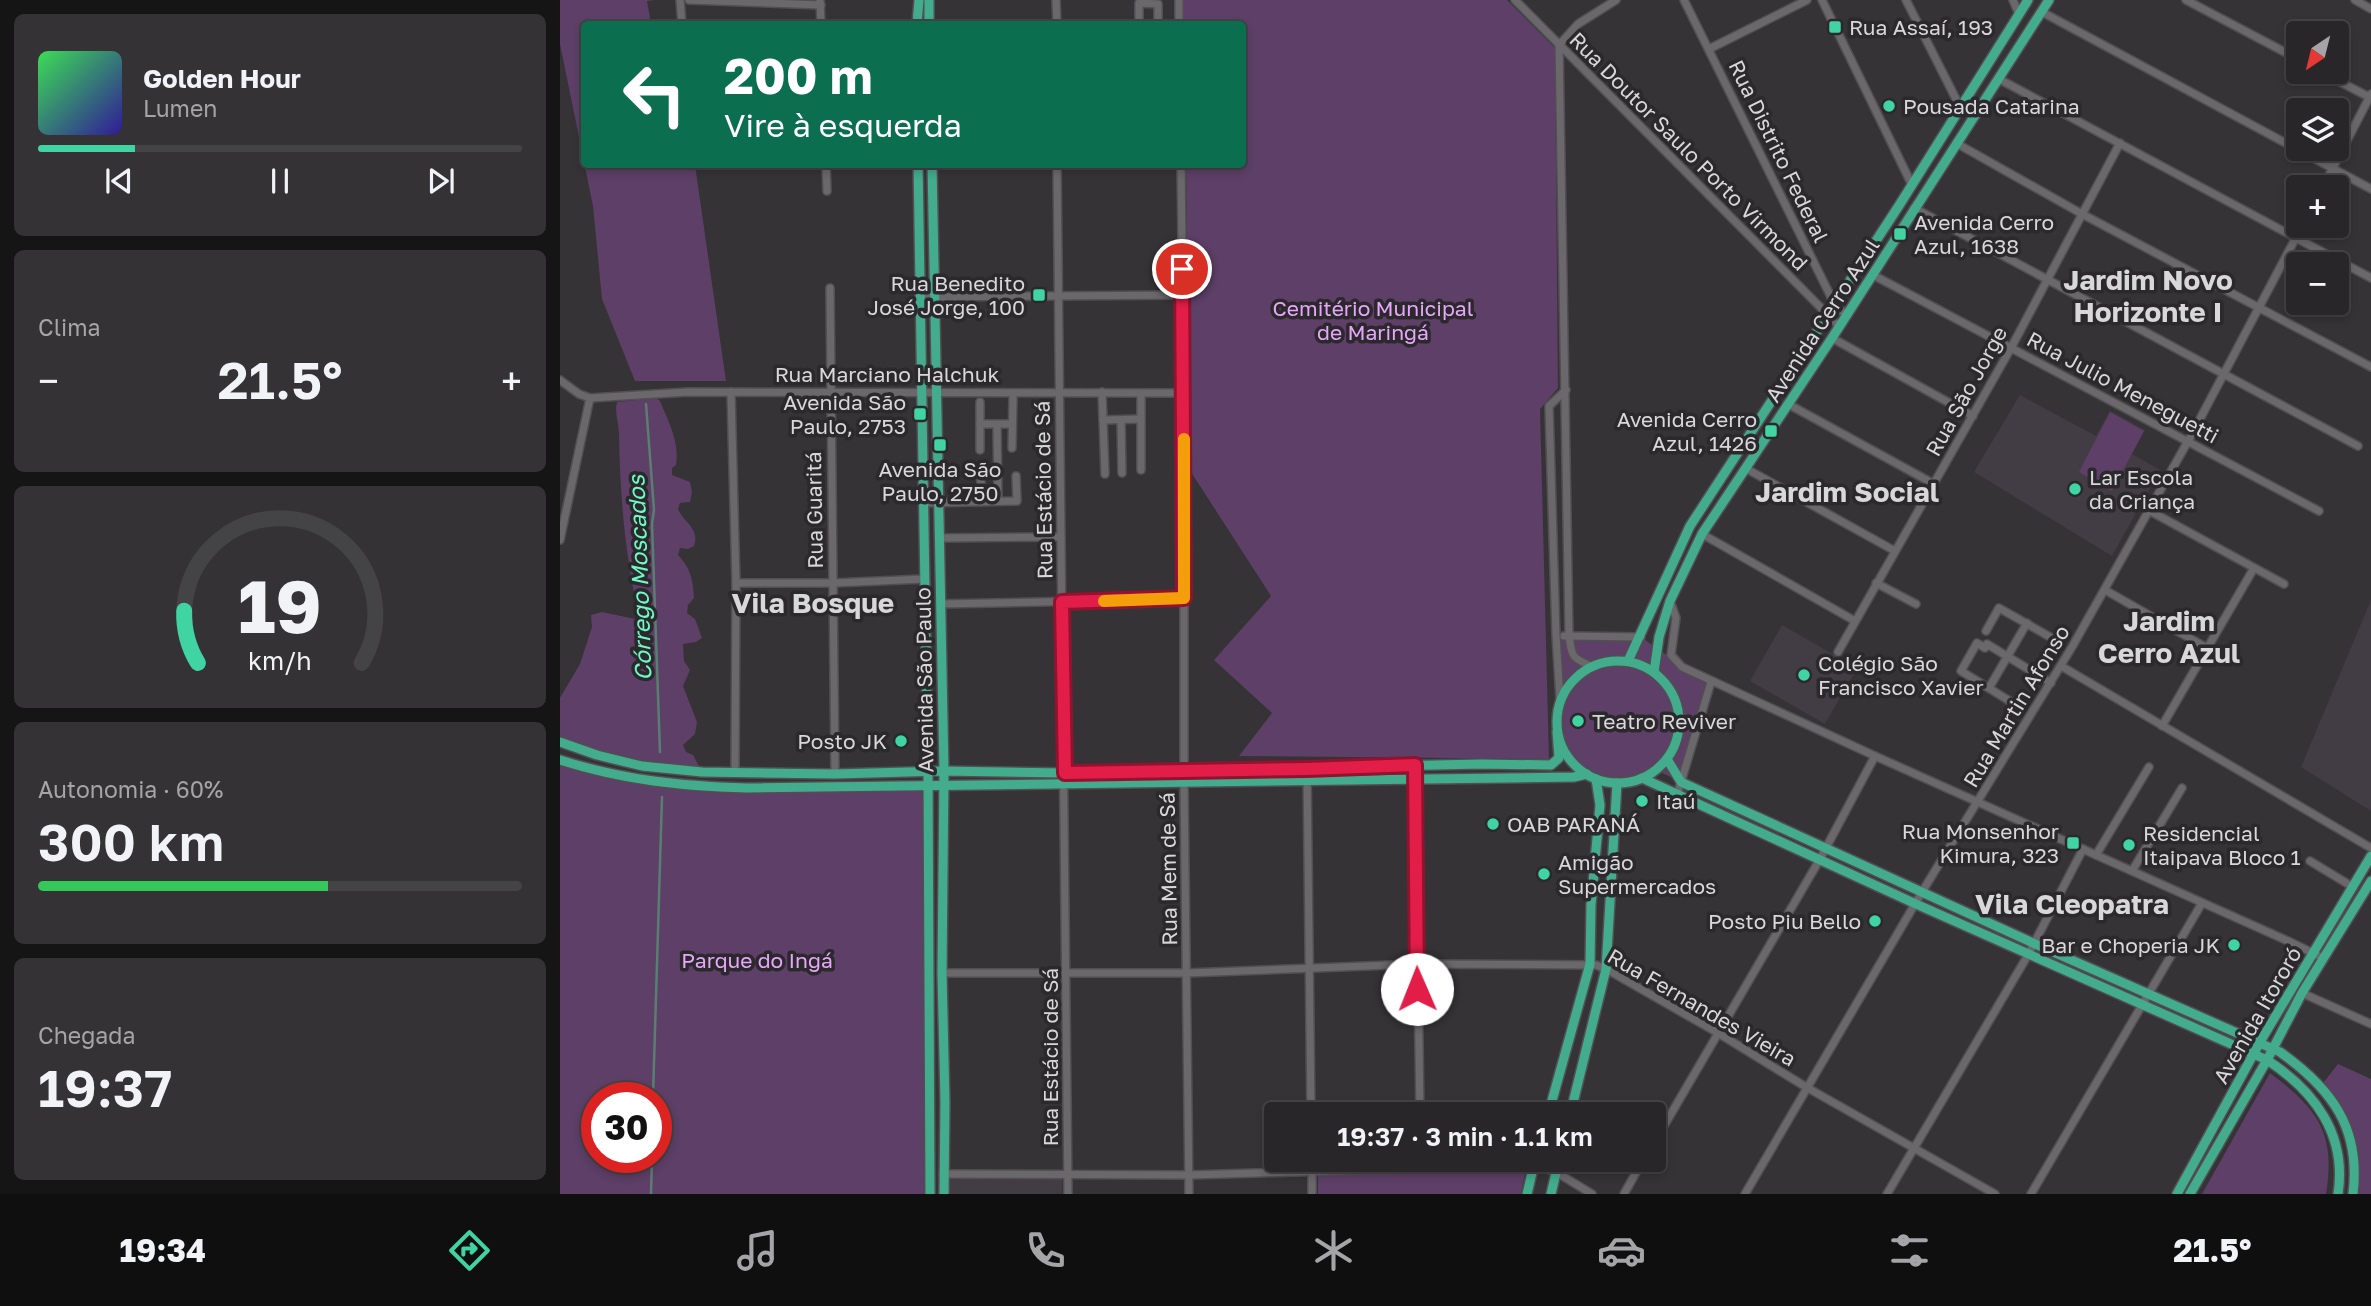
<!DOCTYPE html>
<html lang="pt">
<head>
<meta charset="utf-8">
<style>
	:root { --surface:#282628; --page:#343234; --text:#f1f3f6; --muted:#a5a5a8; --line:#444345; --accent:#3fd4a2 }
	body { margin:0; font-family:"Golos Text",sans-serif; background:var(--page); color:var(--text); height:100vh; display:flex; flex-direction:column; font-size:26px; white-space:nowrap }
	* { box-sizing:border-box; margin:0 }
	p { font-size:23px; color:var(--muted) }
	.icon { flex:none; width:38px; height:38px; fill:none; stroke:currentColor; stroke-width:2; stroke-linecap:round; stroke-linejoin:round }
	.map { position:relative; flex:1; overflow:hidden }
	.drawer { display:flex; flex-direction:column; gap:14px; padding:14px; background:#161516; width:560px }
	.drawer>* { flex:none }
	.top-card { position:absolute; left:21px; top:21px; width:665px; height:147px; border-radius:7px; box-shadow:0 4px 10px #0003,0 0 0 2px var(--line); background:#0b6e4f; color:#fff; overflow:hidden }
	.needle { width:46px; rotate:215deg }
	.tools { position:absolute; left:1726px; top:21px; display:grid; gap:14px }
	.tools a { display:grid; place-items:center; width:63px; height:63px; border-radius:7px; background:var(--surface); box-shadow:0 4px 10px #0003,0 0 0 2px var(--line); font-size:35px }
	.speed { position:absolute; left:21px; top:1082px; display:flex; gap:14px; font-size:35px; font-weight:700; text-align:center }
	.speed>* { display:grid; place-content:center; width:91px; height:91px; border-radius:50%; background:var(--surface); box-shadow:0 4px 10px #0003,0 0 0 2px var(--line); line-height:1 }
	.speed .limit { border:10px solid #d22; background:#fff; color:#111 }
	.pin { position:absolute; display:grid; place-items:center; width:60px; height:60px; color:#fff; margin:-30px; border:4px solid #fff; border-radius:50%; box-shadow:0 2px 7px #0007 }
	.me { position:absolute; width:77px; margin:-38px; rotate:359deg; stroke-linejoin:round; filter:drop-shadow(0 0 5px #0008) }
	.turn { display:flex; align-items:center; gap:24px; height:147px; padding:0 28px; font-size:32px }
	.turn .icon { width:91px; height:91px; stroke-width:2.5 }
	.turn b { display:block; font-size:49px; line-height:60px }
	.big { font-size:52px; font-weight:600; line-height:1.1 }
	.drawer .card { flex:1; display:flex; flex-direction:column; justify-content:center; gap:10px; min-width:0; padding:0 24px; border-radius:10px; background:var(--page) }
	.drawer .dial { align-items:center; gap:0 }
	.dial svg { height:182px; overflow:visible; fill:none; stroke:var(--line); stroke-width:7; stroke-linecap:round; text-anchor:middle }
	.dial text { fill:var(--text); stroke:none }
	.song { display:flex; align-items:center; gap:21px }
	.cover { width:84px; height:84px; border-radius:10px; background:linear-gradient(135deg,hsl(130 70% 55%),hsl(250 70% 35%)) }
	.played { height:7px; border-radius:4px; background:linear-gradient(90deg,var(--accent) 20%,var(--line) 20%) }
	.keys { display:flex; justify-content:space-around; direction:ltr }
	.heat { display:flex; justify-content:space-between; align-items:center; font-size:38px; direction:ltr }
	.charge { height:10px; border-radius:5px; background:linear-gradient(90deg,#34c759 60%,var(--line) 0) }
	.trip { position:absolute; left:704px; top:1102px; width:402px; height:70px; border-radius:7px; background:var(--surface); box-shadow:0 4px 10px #0003,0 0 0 2px var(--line); font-weight:600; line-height:70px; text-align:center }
	.menu { display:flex; height:112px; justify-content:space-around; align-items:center; background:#100f10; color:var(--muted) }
	.menu .icon { width:49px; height:49px }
	.menu .on { color:var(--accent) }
	.menu b { font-size:32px; color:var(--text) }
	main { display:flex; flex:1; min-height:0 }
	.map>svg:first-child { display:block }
	.built { fill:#423c44 }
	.green { fill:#5d3f67; fill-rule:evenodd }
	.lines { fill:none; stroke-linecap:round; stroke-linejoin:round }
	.stream { stroke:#597f71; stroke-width:2.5 }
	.minor-casing { stroke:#514f52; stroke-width:10 }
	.major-casing { stroke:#514f52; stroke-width:12 }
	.minor { stroke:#6b686c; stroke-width:7 }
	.major { stroke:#43ac8d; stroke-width:9 }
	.route-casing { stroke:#92132f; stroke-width:18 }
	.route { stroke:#e11d48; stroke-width:12 }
	.slow { stroke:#f59e0b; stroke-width:12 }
	.poi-dot { fill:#3fd4a2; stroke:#2b292c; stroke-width:2.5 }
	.labels { text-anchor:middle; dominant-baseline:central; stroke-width:7; stroke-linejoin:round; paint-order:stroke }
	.poi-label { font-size:21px; fill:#d8d7d9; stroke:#2b292c; text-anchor:start }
	.street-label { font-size:21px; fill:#d8d7d9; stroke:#2b292c }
	.park-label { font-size:21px; fill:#e8a5fe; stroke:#2b292c }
	.water-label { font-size:23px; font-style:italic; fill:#6ff9c6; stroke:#2b292c }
	.district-label { font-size:28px; font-weight:bold; fill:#d8d7d9; stroke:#2b292c }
</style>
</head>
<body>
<main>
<section class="drawer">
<div class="card">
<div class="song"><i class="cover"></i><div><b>Golden Hour</b><p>Lumen</p></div></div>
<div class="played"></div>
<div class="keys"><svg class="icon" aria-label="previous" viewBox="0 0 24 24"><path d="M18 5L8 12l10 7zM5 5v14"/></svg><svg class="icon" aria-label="pause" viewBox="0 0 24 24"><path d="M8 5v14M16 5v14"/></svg><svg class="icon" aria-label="next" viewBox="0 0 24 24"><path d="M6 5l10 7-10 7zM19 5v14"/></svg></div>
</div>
<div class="card"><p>Clima</p>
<div class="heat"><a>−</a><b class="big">21.5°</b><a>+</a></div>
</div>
<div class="card dial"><svg viewBox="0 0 100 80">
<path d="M14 69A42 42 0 1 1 86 69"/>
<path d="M14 69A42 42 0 0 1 8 46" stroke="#3fd4a2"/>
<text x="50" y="56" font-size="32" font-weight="700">19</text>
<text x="50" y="72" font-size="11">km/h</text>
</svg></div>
<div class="card"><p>Autonomia · 60%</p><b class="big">300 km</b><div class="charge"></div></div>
<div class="card"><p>Chegada</p><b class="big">19:37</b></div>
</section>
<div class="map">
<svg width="1811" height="1194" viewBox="0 0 1811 1194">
	<rect width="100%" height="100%" fill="#353336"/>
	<g class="built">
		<polygon points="1460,395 1536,436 1550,411 1585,430 1572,454 1600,470 1552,556 1414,472"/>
		<polygon points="1811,600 1811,811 1741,767"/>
		<polygon points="1222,625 1297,668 1265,724 1190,681"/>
		<polygon points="502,1174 502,1194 384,1194 384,1175"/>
	</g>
	<g class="green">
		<polygon points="0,0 95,0 87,1 91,24 24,24 24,164 135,165 166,381 75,381 42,299 33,206 0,44"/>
		<polygon points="623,0 947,0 995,48 998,388 980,409 989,759 679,756 712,713 654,660 711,596 631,472 626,165 682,164 682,24 624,24"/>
		<path d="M96,398L100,401C108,421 120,442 116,465L112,468V475L130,482L132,492L130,502L120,503L118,509C124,523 140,528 134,546L128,549L120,548L118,555C131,569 133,580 134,598L128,605L127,613L135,619L142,638L136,642L123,644L124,661L130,670L123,686L137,722L135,734L123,745L126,752L133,755L142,772L83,765L0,740V698L20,664L32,627L31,615L42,612L80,620C65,558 60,497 59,434C59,423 54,413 57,402Z"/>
		<polygon points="1550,412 1584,431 1552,491 1519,472"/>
		<path d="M996,635L1081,637L1115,661L1151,682L1121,782L1096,770C1057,793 1008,781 998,732C995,721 1000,711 1000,700C1002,679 997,656 996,635Z"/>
		<path d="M0,761L87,783L366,790L369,1194H0ZM37,1097H96V1157H37Z"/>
		<polygon points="1778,1064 1811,1079 1811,1194 1793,1194 1792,1140 1760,1087"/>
		<path d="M1710,1073C1758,1109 1776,1134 1766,1194H1642Z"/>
		<polygon points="965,1173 961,1194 758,1194 758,1174"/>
	</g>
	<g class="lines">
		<g class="stream">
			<polyline points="86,404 94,510 92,524 100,752"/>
			<polyline points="93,1097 102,797"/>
			<polyline points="91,1194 92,1157"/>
		</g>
		<defs>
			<g id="minor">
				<polyline points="120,0 122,24"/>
				<polyline points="129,0 261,5"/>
				<polyline points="496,0 497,24"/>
				<polyline points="619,0 619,24"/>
				<polyline points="955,0 1279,326"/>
				<polyline points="1124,0 1274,303 1286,315"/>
				<polyline points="1262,0 1352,185"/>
				<polyline points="1346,0 1400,107"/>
				<polyline points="1453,0 1459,14"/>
				<polyline points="1626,0 1738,59"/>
				<polyline points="1795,0 1811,9"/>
				<polyline points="260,1 261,24"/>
				<polyline points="1482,12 1811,189"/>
				<polyline points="579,24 579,3 598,4 598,24"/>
				<path d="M999,45L1009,636C1012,657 1012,658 1031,666"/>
				<polyline points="999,45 1018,24 1056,0"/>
				<polyline points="1149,49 1247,0"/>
				<polyline points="1761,72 1811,98"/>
				<polyline points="1439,79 1811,278"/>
				<polyline points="1396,143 1522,214 1811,367"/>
				<polyline points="266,164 267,191"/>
				<polyline points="497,164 508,1194"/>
				<polyline points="621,164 624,393 624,784 629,1194"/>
				<polyline points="1763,187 1811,94"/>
				<polyline points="1354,208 1798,446"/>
				<polyline points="1313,275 1759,511"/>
				<polyline points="270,288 275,774"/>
				<polyline points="359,297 622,295"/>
				<polyline points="1272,338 1413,416"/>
				<polyline points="0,380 19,394 30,398 128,392 624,393"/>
				<polyline points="171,392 176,583 175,772"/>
				<polyline points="542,392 545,474"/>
				<polyline points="420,402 420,450"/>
				<polyline points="1228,404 1374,484"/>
				<polyline points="543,420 581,419"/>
				<polyline points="561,420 562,473"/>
				<polyline points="420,424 452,424"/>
				<polyline points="437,425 438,501"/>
				<polyline points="452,448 453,398"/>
				<polyline points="1185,468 1335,551"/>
				<polyline points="581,470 581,393"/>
				<polyline points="421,477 421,502"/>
				<polyline points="362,503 457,501 456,476"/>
				<polyline points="1590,511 1724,584"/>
				<polyline points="1142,534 1295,621"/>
				<polyline points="379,538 501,537"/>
				<polyline points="0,540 30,398"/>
				<polyline points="176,583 273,583 364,579"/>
				<polyline points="1316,583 1356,604"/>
				<polyline points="1545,590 1647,648"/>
				<polyline points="1110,601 1116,618 1111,655 1122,667 1315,756 1728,941 1763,958"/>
				<polyline points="380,604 624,599"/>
				<polyline points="1426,631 1439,608 1499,642"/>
				<polyline points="1004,636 1081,637"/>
				<polyline points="1278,652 1451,348 1560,143"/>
				<polyline points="1501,666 1811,848"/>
				<polyline points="1429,688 1467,623"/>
				<polyline points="1000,700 996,635 989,406 1006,390"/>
				<polyline points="1461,708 1401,671 1417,643 1425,648 1427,644 1491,683"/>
				<polyline points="1602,726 1694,568"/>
				<polyline points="855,765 860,1115"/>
				<polyline points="747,769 751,1115"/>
				<polyline points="1117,795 1151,682"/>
				<polyline points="1536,855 1589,767"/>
				<polyline points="1750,861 1793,887"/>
				<polyline points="1572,871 1622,788"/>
				<polyline points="382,973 627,973 857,964 1036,965 1046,969 1158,1033 1246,1087 1435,1194"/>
				<polyline points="1742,993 1811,1024"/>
				<polyline points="1094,1143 1260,859 1315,756"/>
				<polyline points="752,1160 752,1194"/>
				<polyline points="383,1174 629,1175 974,1165 996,1172 1032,1194"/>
				<polyline points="1064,1194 1083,1160"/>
				<polyline points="1185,1194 1362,892 1512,647 1632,434 1742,226"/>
				<polyline points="1327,1194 1468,955 1523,849"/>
				<polyline points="1471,1194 1642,903"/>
			</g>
			<g id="major">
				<polyline points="369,0 369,24"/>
				<polyline points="357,24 359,0"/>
				<polyline points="358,164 368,771 370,1194"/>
				<polyline points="372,164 384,771 382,973 385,1102 384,1194"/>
				<circle cx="1058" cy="722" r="61"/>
				<polyline points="1068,661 1130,526 1340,204 1468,0"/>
				<polyline points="1094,672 1099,637 1110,601 1142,534 1272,338 1489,0"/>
				<polyline points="0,742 37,755 82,766 142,772 275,774 384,771 505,773 922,764 991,765 999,758 997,732"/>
				<path d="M1107,759L1121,782L1473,943L1720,1052C1772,1089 1801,1128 1793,1194"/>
				<path d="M0,760C63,780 120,786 186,788L1014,777L1027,774"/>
				<path d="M1082,778L1356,904L1707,1060C1755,1091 1787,1135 1778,1194"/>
				<polyline points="988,1115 1030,964 1031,905 1040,805 1036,779"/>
				<polyline points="1010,1115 1046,969 1057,783"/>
				<polyline points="967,1194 975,1160"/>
				<polyline points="991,1194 999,1160"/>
				<polyline points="1617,1194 1700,1042 1811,856"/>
				<polyline points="1630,1194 1707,1060 1742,993 1811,881"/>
			</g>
		</defs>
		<use href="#minor" class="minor-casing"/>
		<use href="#major" class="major-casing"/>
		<use href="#minor" class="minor"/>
		<use href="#major" class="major"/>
	</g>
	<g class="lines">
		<defs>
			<polyline id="route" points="622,269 624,598 502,602 505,773 747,769 855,765 857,989"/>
		</defs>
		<use href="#route" class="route-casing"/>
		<use href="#route" class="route"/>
		<polyline class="slow" points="544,601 624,598 624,439"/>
	</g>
	<g class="poi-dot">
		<rect x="1268" y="20" width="14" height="14" rx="3.5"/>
		<circle cx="1329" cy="106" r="7"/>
		<rect x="1333" y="227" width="14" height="14" rx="3.5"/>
		<rect x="472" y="288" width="14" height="14" rx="3.5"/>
		<rect x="353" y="407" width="14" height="14" rx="3.5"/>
		<rect x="1204" y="424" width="14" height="14" rx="3.5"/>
		<rect x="373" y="438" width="14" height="14" rx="3.5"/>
		<circle cx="1515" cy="489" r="7"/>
		<circle cx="1244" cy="675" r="7"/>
		<circle cx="1018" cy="721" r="7"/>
		<circle cx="341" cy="741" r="7"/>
		<circle cx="1082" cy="801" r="7"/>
		<circle cx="933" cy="824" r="7"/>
		<rect x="1506" y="836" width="14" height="14" rx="3.5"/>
		<circle cx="1569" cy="845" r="7"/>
		<circle cx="984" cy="874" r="7"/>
		<circle cx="1315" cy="921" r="7"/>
		<circle cx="1674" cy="945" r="7"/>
	</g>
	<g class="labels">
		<g class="poi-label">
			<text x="1289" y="27">Rua Assaí, 193</text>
			<text x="1343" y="106">Pousada Catarina</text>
			<text x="1354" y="222">Avenida Cerro<tspan x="1354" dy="24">Azul, 1638</tspan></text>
			<text x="465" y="283" text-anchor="end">Rua Benedito<tspan x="465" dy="24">José Jorge, 100</tspan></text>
			<text x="346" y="402" text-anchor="end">Avenida São<tspan x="346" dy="24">Paulo, 2753</tspan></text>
			<text x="1197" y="419" text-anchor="end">Avenida Cerro<tspan x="1197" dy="24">Azul, 1426</tspan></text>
			<text x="380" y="469" text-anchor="middle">Avenida São<tspan x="380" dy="24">Paulo, 2750</tspan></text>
			<text x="1529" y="477">Lar Escola<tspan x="1529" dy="24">da Criança</tspan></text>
			<text x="1258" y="663">Colégio São<tspan x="1258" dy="24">Francisco Xavier</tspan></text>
			<text x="1032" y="721">Teatro Reviver</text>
			<text x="327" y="741" text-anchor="end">Posto JK</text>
			<text x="1096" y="801">Itaú</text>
			<text x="947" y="824">OAB PARANÁ</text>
			<text x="1499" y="831" text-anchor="end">Rua Monsenhor<tspan x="1499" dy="24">Kimura, 323</tspan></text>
			<text x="1583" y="833">Residencial<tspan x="1583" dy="24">Itaipava Bloco 1</tspan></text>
			<text x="998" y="862">Amigão<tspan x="998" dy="24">Supermercados</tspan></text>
			<text x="1301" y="921" text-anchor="end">Posto Piu Bello</text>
			<text x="1660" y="945" text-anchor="end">Bar e Choperia JK</text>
		</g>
		<g class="street-label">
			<text transform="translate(1129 151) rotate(45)">Rua Doutor Saulo Porto Virmond</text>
			<text transform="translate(1219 151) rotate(64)">Rua Distrito Federal</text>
			<text transform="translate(1262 320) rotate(-57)">Avenida Cerro Azul</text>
			<text x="327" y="374">Rua Marciano Halchuk</text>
			<text transform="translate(1563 387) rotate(28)">Rua Julio Meneguetti</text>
			<text transform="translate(1406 391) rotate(-61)">Rua São Jorge</text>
			<text transform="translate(483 490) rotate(-91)">Rua Estácio de Sá</text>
			<text transform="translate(254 510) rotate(-91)">Rua Guaritá</text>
			<text transform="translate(364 680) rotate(-91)">Avenida São Paulo</text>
			<text transform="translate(1456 706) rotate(-59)">Rua Martin Afonso</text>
			<text transform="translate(608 869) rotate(-91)">Rua Mem de Sá</text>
			<text transform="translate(1142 1007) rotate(30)">Rua Fernandes Vieira</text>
			<text transform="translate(1697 1015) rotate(-60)">Avenida Itororó</text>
			<text transform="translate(490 1057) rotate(-90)">Rua Estácio de Sá</text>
		</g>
		<g class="park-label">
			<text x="813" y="308">Cemitério Municipal<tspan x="813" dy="24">de Maringá</tspan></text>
			<text x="197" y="960">Parque do Ingá</text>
		</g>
		<g class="water-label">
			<text transform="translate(79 578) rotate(-92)">Córrego Moscados</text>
		</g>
		<g class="district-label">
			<text x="1588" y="279">Jardim Novo<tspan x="1588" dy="32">Horizonte I</tspan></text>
			<text x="1287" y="491">Jardim Social</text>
			<text x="253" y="602">Vila Bosque</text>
			<text x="1609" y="620">Jardim<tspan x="1609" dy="32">Cerro Azul</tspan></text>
			<text x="1512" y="903">Vila Cleopatra</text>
		</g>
	</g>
</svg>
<div class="tools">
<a><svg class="needle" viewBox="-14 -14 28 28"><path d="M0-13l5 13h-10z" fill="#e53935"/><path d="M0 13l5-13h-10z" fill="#a5a5a8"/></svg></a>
<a><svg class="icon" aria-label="layers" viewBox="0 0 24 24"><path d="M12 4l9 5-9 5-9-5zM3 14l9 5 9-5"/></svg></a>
<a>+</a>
<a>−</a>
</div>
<div class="speed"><div class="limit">30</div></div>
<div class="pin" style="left:622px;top:269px;background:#d93025"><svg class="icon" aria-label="arrive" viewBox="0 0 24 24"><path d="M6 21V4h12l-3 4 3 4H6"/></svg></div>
<svg class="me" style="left:857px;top:989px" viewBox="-20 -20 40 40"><circle r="19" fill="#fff"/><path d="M0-13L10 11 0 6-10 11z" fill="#e11d48"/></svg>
<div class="trip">19:37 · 3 min · 1.1 km</div>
<div class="top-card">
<div class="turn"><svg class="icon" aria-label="left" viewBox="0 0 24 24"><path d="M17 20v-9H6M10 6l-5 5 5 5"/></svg><div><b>200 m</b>Vire à esquerda</div></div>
</div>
</div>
</main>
<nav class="menu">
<b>19:34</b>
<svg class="icon on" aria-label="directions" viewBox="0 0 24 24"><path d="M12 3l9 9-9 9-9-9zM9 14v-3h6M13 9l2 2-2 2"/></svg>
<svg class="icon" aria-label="music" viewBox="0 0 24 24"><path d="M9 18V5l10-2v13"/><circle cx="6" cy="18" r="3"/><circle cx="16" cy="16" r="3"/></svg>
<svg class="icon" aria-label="phone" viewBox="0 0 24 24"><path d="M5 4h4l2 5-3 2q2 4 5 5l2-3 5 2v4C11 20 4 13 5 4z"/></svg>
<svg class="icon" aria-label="climate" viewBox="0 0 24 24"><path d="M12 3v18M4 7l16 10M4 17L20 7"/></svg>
<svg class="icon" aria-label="car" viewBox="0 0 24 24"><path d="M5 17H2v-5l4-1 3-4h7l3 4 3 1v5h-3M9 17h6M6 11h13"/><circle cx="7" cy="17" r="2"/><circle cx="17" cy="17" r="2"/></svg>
<svg class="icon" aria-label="filters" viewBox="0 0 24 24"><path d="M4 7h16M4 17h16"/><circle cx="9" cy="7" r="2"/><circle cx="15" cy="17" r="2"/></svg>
<b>21.5°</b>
</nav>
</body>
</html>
